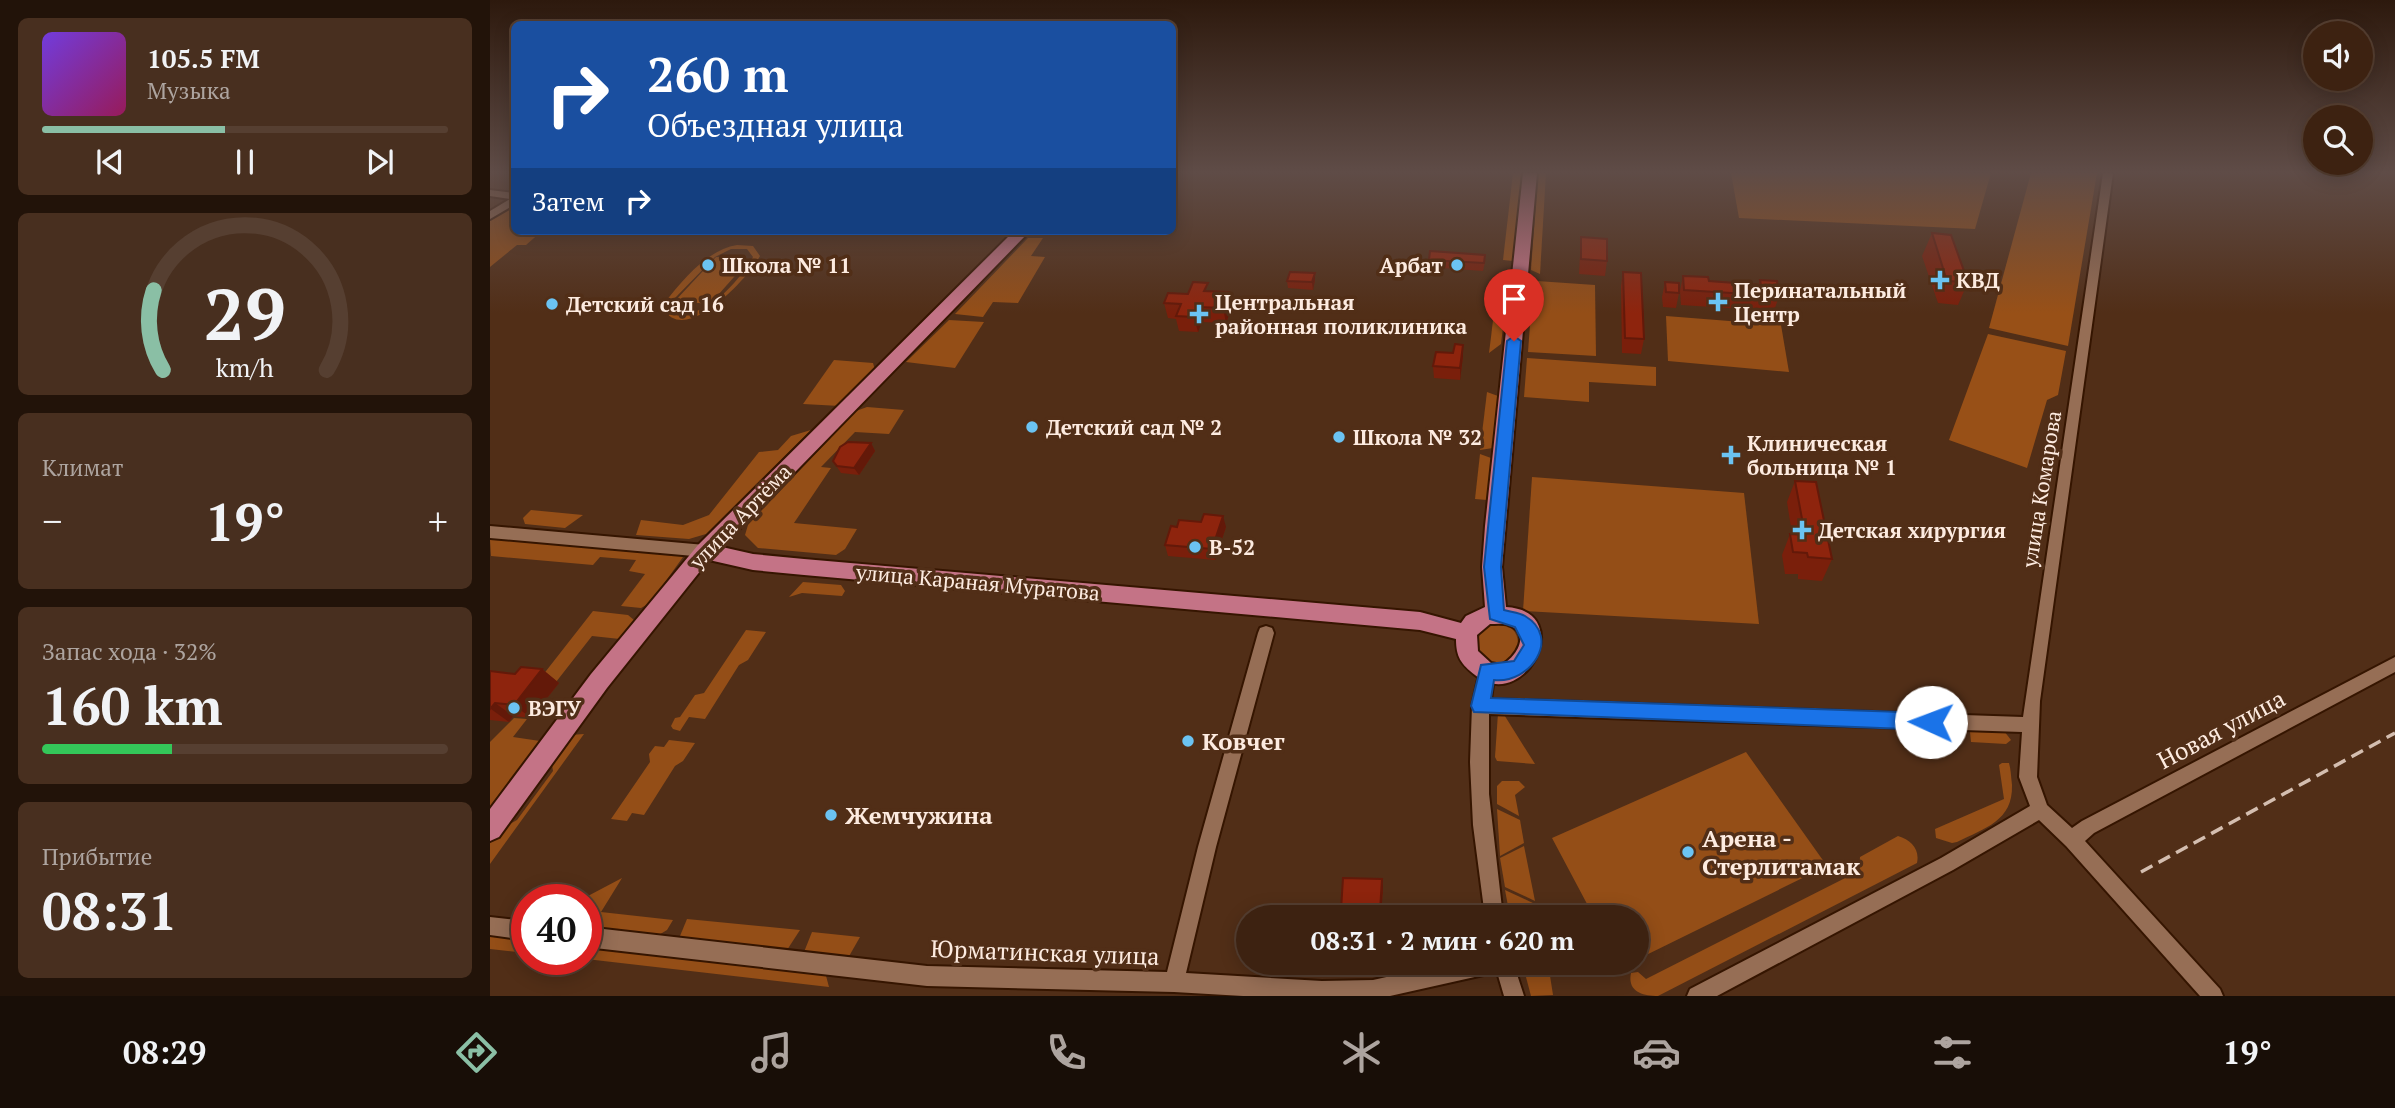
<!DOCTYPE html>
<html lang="ru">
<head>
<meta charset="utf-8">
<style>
	:root { --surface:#3d2211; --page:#482f1f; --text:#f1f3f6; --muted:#ada49f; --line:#563f31; --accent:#8abfa5 }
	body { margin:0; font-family:"PT Serif",serif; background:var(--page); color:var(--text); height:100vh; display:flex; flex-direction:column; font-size:26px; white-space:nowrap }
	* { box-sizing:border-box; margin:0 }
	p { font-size:23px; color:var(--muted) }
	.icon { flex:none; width:38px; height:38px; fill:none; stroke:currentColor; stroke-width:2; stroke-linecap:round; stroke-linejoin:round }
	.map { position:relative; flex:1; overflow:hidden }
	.sheet { display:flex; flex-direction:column; gap:18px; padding:18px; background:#221309; width:490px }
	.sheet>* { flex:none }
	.top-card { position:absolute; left:21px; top:21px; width:665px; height:214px; border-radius:10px; box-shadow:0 4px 18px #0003,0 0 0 2px var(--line); background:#1a4fa0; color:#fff; overflow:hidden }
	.fabs { position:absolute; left:1813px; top:21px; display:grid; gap:14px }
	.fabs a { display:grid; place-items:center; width:70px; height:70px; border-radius:50%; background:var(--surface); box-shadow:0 4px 18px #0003,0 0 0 2px var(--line); font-size:35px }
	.speed { position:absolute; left:21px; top:884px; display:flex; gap:14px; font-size:35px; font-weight:700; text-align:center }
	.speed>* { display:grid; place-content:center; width:91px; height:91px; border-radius:50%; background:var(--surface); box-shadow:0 4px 18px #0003,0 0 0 2px var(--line); line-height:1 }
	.speed .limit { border:10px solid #d22; background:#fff; color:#111 }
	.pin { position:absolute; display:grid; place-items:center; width:60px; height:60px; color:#fff; margin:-72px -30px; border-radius:50% 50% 50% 0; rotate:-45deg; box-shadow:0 0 7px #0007 }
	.pin .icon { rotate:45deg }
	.me { position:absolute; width:77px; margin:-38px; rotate:272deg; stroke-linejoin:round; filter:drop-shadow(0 0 5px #0008) }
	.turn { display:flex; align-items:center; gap:24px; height:147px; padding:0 21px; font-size:32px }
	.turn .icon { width:91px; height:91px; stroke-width:2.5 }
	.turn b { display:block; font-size:49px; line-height:60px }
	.then { display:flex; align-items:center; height:66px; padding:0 21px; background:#0003; gap:14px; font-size:26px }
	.big { font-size:52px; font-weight:600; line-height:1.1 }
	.sheet .card { flex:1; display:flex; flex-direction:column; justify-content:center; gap:10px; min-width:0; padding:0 24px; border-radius:10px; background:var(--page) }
	.sheet .dial { align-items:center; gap:0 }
	.dial svg { height:182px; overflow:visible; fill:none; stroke:var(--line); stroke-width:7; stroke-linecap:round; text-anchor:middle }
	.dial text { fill:var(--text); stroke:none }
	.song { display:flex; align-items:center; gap:21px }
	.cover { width:84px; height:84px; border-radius:10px; background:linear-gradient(135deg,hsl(260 70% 55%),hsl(330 70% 35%)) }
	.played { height:7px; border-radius:4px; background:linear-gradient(90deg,var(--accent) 45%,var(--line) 45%) }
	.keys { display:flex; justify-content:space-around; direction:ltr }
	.heat { display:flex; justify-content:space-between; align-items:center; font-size:38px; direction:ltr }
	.charge { height:10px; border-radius:5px; background:linear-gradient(90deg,#34c759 32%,var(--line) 0) }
	.trip { position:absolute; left:746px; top:905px; width:413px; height:70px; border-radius:35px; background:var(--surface); box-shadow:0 4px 18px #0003,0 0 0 2px var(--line); font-weight:600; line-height:70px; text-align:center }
	.tab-bar { display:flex; height:112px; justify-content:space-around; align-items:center; background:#180e07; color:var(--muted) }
	.tab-bar .icon { width:49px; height:49px }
	.tab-bar .active { color:var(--accent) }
	.tab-bar b { font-size:32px; color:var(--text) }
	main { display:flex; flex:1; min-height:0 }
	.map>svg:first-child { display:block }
	.green { fill:#944e17; fill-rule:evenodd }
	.forest { fill:#985017 }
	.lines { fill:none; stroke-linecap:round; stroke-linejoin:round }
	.minor-casing { stroke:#351500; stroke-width:4 }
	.major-casing { stroke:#351500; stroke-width:4 }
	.minor { fill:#966e55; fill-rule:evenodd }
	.major { fill:#c47386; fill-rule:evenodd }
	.rail { stroke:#d4beb0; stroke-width:3.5; stroke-dasharray:13 7; stroke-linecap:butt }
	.wall { fill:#7a1f0b }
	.shaded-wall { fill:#631909 }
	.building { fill:#8e240d; stroke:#631909; stroke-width:2 }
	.route { fill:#1a73e8; stroke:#114b97; stroke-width:2 }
	.poi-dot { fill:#6bc3f2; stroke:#512e17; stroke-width:2.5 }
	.labels { text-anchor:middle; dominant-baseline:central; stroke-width:7; stroke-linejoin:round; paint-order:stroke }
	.poi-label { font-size:21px; font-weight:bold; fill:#fdebe0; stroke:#512e17; text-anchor:start }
	.street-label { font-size:21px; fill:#fdebe0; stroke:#512e17 }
	.near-street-label { font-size:24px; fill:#fdebe0; stroke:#512e17 }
	.near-poi-label { font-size:24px; font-weight:bold; fill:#fdebe0; stroke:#512e17; text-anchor:start }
</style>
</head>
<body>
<main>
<section class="sheet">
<div class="card">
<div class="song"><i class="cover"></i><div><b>105.5 FM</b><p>Музыка</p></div></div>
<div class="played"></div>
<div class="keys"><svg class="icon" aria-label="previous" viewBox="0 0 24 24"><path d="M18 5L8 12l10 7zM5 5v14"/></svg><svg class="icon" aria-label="pause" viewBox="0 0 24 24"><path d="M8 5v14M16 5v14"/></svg><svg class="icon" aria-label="next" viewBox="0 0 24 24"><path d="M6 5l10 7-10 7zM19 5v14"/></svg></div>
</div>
<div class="card dial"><svg viewBox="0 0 100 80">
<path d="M14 69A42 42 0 1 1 86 69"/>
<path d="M14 69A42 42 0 0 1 10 34" stroke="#8abfa5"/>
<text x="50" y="56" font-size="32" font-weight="700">29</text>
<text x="50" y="72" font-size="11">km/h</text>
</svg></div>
<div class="card"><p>Климат</p>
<div class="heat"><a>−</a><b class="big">19°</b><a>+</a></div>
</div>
<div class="card"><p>Запас хода · 32%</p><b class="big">160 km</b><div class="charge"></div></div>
<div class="card"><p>Прибытие</p><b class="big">08:31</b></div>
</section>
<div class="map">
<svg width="1905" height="996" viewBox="0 0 1905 996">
	<rect width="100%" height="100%" fill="#512e17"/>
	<g class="green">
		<polygon points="1023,173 1033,173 1023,261 1013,260"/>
		<polygon points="1048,173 1056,173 1050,274 1041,270"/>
		<polygon points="1241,173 1501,173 1485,229 1249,218"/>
		<polygon points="22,206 24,207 24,231 52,231 36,245 27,245 0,267 0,220"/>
		<polygon points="538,238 553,238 541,256 555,257 528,303 503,302 493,317 465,314"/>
		<path d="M247,245L263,246L270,256C260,276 195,347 174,309L175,302C194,279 217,250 247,245ZM241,249H257L263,257C250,280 213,323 184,311L181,307L185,298L225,257Z"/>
		<polygon points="226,257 260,259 220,304 185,301"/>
		<polygon points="1009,272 1019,276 1011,344 999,353"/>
		<polygon points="1047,281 1105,285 1106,356 1038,352 1043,283"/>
		<polygon points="1176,316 1291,325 1299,372 1178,361"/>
		<polygon points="459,320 494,322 465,368 416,362"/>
		<polygon points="1037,358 1166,367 1166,386 1099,382 1099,402 1034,397"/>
		<polygon points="344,360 383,363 385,370 350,406 313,404"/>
		<polygon points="997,392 1008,396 1003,448 990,450"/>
		<polygon points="377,407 414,410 399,434 365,432 331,467 341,468 304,523 367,529 355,549 346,555 268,548 255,535 258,525 366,411"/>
		<polygon points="321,430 216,534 199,539 146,535 151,520 193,525 219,515 269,452 288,450 301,436"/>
		<polygon points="990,454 1001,458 997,500 985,499"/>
		<polygon points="1042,477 1254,493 1269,624 1033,611"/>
		<polygon points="41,510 93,515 75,528 35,524 33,518"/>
		<polygon points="4,537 192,553 193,557 160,603 151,608 131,606 155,574 139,571 146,560 110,557 103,565 1,556 0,540"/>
		<polygon points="313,582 351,585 355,591 352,596 312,593 299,597"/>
		<polygon points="103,611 138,615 144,620 130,639 102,636 66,682 49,680"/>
		<circle cx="1008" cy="643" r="20"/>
		<polygon points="256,630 276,632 258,660 249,665 215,719 199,717 190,731 183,729 181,726 185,718 190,717 205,695 214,693"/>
		<polygon points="1008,713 1013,713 1045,764 1007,761 1005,757"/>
		<polygon points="24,718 37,719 23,737 50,741 0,806 0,742"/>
		<polygon points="1486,730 1514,731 1521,740 1516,744 1481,742 1480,732"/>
		<polygon points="94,734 0,864 0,843 9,830 27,820 63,771 61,759 80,735"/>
		<polygon points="179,740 205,743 193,761 185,766 154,815 142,813 137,821 121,819 160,762 159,754 165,746 174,747"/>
		<polygon points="1256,752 1337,866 1146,960 1146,917 1104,917 1062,838"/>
		<path d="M1512,763H1519C1521,770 1521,777 1522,785C1523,821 1495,828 1467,842L1462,843L1446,838L1445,829L1514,799L1509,765Z"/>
		<polygon points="1012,781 1029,781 1035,787 1025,795 1029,816 1007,804 1007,786"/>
		<polygon points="1007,809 1030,820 1034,843 1010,856"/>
		<path d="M1408,836C1421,840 1430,849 1427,863L1168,996C1153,996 1137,992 1141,973L1148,972L1156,979L1369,871L1370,857Z"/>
		<polygon points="1034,846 1045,901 1015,887 1010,858"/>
		<polygon points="132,878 111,912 183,920 177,930 167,936 96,929 96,897"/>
		<polygon points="1015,890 1045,904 1048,917 1020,917"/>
		<polygon points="197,919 310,930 297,950 194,942 190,936"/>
		<polygon points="322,932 370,937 358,958 314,952"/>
		<polygon points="0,935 37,939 37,953 0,949"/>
		<polygon points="96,946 335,972 339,987 96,959"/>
		<polygon points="1032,962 1058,963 1063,995 1041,996"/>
	</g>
	<g class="forest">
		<polygon points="1541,173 1607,173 1578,346 1499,328"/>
		<polygon points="1498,334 1576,351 1568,395 1557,400 1537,468 1459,440"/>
	</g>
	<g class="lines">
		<defs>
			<g id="minor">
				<polygon points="1613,173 1623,173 1550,701 1547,777 1557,805 1582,828 1592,821 1905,657 1905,672 1604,833 1595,841 1730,989 1733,996 1710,996 1576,846 1549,820 1463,870 1227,996 1197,996 1200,989 1451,858 1540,806 1529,777 1532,732 999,714 999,794 1013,917 995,917 983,825 980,762 982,706 991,666 997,664 1003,666 1005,671 1001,699 1533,717"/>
				<polygon points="0,190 24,193 24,205 0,219 0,211 20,199 0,196"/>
				<polygon points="0,526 215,545 220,547 222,551 220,555 215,557 0,538"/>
				<polygon points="776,626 782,628 784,633 726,847 696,973 832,981 883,980 964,962 1023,962 1034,996 1014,996 1007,972 900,996 753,996 684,992 437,986 96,947 96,927 437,966 677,972 708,847 768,633 770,628"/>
				<polygon points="0,917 37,921 37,940 0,935"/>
			</g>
			<path id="major" d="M1033,173H1047L1012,567L1016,607C1088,611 1034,715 985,675C971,664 966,657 966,639L930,630L314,575L263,570L219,560L117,688L9,837L0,841V809L101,674L208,545L524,231H540L232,547L263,554L314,559L930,612L971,623L976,616L995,607L992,567L995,526ZM1000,624C1006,624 1013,623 1018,625C1042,632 1026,658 1011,665L1001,663L988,651L987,635Z"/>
		</defs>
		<use href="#minor" class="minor-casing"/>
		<use href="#major" class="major-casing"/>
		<use href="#minor" class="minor"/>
		<use href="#major" class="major"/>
		<polyline class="rail" points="1651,872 1905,733"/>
	</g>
	<g class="wall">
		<polygon points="1442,233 1478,282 1468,305 1448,303 1432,256"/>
		<polygon points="1091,237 1117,261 1115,276 1089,274"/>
		<polygon points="939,260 995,262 993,271 939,267"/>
		<polygon points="1133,272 1154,339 1151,354 1132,353 1131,286"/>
		<polygon points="825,273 825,280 823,290 798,288 797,281"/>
		<polygon points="1193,276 1219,281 1269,285 1270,280 1289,296 1284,311 1191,305 1190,291"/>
		<polygon points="1175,282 1189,293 1186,308 1173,307 1172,297"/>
		<polygon points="719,291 739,292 742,307 736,323 712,322 708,332 689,331 686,319 678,318 674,303 698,294"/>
		<polygon points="963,353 973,356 970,380 944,378 943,366"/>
		<polygon points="381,443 385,451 369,475 351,473 343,461"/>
		<polygon points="1305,481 1342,559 1332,581 1308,579 1308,574 1295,574 1292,555 1300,534 1302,534 1297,502"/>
		<polygon points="736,527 725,560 678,556 675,545"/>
		<polygon points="52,669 69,683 41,718 23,716 19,722 0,720 0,671 25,674"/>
		<polygon points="893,887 891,917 852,917 851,910"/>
	</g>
	<g class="shaded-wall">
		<polygon points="825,273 825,280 823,290 822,282"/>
		<polygon points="739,292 742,307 736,323 733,308"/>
		<polygon points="709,307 712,322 708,332 704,317"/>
		<polygon points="973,345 973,356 970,380 970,368"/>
		<polygon points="381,443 385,451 369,475 364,468"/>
		<polygon points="733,516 736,527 725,560 722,549"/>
		<polygon points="52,669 69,683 41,718 24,705"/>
		<polygon points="5,703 23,716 19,722 1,709"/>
		<polygon points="892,879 893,887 891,917 890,911"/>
	</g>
	<g class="building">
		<polygon points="1442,233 1461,235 1478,282 1457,281"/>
		<polygon points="1091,237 1117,239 1117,261 1091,259"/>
		<polygon points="940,251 995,255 994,263 939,260"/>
		<polygon points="800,272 825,273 822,282 797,281"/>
		<polygon points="1133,272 1151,273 1154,339 1135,338"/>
		<polygon points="1193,276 1218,277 1219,281 1271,285 1270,280 1287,281 1289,296 1194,290"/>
		<polygon points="703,282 718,283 714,291 739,292 733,308 709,307 704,317 686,316 691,304 674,303 678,293 698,294"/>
		<polygon points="1175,282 1189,283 1189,293 1176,292"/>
		<polygon points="965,344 973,345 970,368 943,366 946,352 963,353"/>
		<polygon points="358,442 381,443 364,468 347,466 343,461 350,447"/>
		<polygon points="1305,481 1326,482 1342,559 1318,557 1317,553 1303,552 1300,534 1315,535"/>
		<polygon points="714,514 733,516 722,549 675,545 681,526 687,527 689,520 711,522"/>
		<polygon points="31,667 52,669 24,705 5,703 0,709 0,671 25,674"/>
		<polygon points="853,878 892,879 890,911 851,910"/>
	</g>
	<linearGradient id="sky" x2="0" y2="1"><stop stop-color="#2d190d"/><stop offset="0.55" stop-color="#5f4c47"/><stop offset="1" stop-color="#5f4c47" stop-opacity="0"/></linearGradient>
	<rect width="1905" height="313" fill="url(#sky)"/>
	<path class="route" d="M1024,336L1031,341L1011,567L1014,610C1021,612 1030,613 1035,616C1072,638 1040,684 1004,680L1001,698L1441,713L1447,716L1450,722L1447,727L1441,730L984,712L981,706L991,665L1024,661L1034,645L1025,627L1000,619L994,567L1017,341Z"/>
	<g class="poi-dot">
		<circle cx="218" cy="265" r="7"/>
		<circle cx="967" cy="265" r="7"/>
		<path d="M1446.5 269.5h7v7h7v7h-7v7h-7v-7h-7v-7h7z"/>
		<path d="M1224.5 291.5h7v7h7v7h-7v7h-7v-7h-7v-7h7z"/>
		<circle cx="62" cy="304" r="7"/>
		<path d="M705.5 303.5h7v7h7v7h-7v7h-7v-7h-7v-7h7z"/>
		<circle cx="542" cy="427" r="7"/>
		<circle cx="849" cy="437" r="7"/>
		<path d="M1237.5 444.5h7v7h7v7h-7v7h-7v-7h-7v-7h7z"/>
		<path d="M1308.5 519.5h7v7h7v7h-7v7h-7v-7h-7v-7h7z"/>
		<circle cx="705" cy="547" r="7"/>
		<circle cx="24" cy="708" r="7"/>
		<circle cx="698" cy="741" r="7"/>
		<circle cx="341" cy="815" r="7"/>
		<circle cx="1198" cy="852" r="7"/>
	</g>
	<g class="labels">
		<g class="poi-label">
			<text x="232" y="265">Школа № 11</text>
			<text x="953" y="265" text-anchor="end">Арбат</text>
			<text x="1466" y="280">КВД</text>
			<text x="1244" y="290">Перинатальный<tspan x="1244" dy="24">Центр</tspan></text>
			<text x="725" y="302">Центральная<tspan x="725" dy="24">районная поликлиника</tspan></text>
			<text x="76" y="304">Детский сад 16</text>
			<text x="556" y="427">Детский сад № 2</text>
			<text x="863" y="437">Школа № 32</text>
			<text x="1257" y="443">Клиническая<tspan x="1257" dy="24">больница № 1</tspan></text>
			<text x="1328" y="530">Детская хирургия</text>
			<text x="719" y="547">B-52</text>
			<text x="38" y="708">ВЭГУ</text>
		</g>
		<g class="street-label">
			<text transform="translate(1551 489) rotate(-81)">улица Комарова</text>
			<text transform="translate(250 516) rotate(-46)">улица Артёма</text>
			<text transform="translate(488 582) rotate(5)">улица Караная Муратова</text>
		</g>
		<g class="near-street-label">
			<text transform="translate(1731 729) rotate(-28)">Новая улица</text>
			<text transform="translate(555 952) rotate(2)">Юрматинская улица</text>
		</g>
		<g class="near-poi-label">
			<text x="712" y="741">Ковчег</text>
			<text x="355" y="815">Жемчужина</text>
			<text x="1212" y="838">Арена -<tspan x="1212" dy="28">Стерлитамак</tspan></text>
		</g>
	</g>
</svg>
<div class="fabs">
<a><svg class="icon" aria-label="sound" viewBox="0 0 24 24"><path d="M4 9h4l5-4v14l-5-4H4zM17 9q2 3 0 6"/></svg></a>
<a><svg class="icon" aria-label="search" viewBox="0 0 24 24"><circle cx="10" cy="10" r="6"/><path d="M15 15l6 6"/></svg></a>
</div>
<div class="speed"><div class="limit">40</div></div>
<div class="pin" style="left:1024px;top:341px;background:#d93025"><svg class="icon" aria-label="arrive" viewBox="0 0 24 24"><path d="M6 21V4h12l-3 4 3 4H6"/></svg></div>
<svg class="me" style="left:1441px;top:722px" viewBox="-20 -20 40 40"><circle r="19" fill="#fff"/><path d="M0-13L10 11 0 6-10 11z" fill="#1a73e8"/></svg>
<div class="trip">08:31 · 2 мин · 620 m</div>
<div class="top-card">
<div class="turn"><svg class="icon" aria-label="right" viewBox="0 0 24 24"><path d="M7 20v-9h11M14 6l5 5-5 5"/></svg><div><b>260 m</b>Объездная улица</div></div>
<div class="then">Затем<svg class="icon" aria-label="right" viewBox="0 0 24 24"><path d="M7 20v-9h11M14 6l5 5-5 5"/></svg></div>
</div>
</div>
</main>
<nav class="tab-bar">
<b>08:29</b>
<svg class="icon active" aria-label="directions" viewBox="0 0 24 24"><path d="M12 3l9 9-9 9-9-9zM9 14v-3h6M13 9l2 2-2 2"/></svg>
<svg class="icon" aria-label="music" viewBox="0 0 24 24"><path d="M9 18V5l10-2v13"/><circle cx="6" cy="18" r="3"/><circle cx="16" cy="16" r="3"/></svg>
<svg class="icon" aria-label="phone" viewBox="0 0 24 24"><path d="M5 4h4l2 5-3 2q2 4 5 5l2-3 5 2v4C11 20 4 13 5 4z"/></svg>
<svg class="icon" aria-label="climate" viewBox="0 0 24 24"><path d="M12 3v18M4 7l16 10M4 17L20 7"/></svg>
<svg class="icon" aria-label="car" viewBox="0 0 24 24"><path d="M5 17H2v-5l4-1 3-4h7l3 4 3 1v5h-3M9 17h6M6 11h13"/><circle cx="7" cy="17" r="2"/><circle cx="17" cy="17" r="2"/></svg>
<svg class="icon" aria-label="filters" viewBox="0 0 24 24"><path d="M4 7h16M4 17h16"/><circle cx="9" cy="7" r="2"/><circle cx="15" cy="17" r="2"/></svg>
<b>19°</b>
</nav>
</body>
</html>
